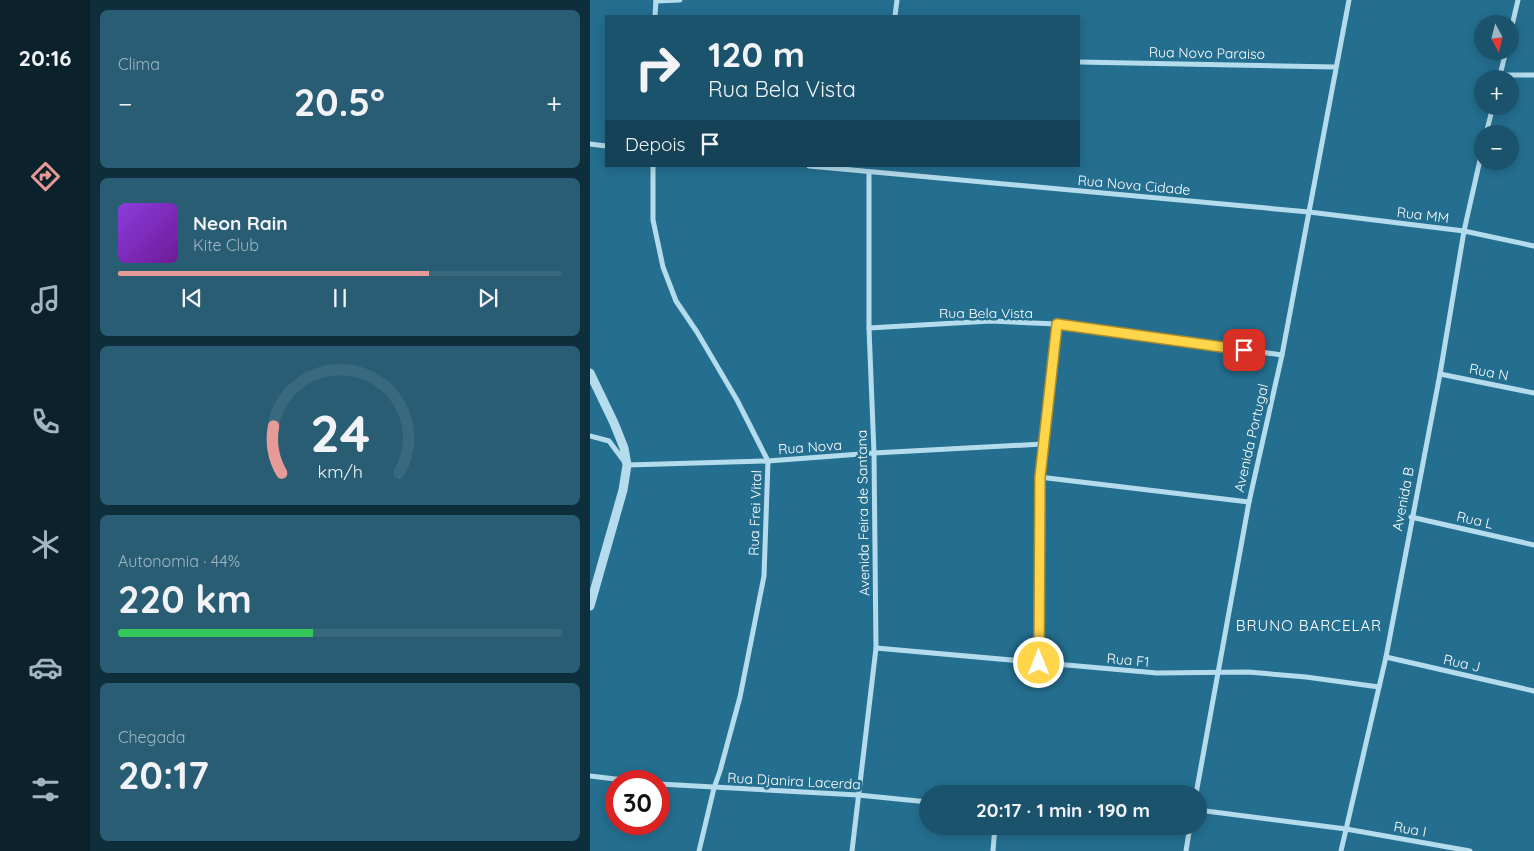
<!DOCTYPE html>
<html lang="pt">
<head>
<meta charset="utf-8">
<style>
	:root { --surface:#1b536c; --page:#285d74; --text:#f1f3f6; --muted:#a0b6c2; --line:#39697f; --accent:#e69b98 }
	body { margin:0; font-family:Quicksand,sans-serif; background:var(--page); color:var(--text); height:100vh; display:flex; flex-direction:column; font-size:19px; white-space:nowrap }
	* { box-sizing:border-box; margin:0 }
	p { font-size:16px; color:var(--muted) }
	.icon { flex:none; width:28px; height:28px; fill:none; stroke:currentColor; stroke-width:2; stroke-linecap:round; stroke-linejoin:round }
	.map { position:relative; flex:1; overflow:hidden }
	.drawer { display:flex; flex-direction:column; gap:10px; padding:10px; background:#0f2e3b; width:500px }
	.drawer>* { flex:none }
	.guide { position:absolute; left:15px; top:15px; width:475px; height:152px; border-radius:0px; box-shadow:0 2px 12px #0003; background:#1b536c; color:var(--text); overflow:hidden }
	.needle { width:32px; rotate:173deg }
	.controls { position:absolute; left:884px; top:15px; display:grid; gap:10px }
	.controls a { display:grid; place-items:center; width:45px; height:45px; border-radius:50%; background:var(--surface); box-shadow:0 2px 12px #0003; font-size:25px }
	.speed { position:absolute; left:15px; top:770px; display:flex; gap:10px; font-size:25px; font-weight:700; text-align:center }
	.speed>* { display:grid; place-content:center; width:65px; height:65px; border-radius:50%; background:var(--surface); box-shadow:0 2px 12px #0003; line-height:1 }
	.speed .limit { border:8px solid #d22; background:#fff; color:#111 }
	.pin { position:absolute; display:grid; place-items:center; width:42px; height:42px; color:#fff; margin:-21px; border-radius:10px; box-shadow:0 2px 8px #0006 }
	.me { position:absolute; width:55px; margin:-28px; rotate:0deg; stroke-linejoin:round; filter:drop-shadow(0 0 4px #0008) }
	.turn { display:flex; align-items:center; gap:18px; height:105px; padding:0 20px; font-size:22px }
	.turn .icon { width:65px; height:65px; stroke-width:2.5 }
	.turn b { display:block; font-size:35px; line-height:42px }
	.then { display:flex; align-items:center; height:48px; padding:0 20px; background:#0003; gap:10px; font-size:19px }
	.big { font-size:38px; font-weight:800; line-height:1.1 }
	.drawer .widget { flex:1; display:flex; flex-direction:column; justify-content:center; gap:8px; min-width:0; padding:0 18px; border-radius:8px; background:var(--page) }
	.drawer .dial { align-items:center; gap:0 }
	.dial svg { height:130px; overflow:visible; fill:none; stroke:var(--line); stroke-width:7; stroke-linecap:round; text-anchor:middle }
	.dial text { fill:var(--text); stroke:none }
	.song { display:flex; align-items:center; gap:15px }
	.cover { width:60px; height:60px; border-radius:8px; background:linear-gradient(135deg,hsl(270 70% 55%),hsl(280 70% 35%)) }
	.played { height:5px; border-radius:2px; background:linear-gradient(90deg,var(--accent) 70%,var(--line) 70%) }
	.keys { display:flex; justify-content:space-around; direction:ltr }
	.heat { display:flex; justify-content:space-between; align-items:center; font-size:28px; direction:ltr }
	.charge { height:8px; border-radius:4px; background:linear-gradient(90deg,#34c759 44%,var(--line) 0) }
	.trip { position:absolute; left:329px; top:785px; width:288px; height:50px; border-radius:25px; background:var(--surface); box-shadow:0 2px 12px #0003; font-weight:800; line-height:50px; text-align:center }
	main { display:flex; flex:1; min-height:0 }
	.tab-bar { display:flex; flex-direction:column; width:90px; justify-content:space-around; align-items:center; background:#0b212b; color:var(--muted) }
	.tab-bar .icon { width:35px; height:35px }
	.tab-bar .active { color:var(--accent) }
	.tab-bar b { font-size:22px; color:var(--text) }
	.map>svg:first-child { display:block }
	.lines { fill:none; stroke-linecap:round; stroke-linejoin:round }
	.minor { stroke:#b5dcec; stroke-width:5 }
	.tertiary { stroke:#b5dcec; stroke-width:9 }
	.route-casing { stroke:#a68a30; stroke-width:12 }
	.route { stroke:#ffd54a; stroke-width:9 }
	.labels { text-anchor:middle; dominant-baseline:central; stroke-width:5; stroke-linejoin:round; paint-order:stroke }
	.street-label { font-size:14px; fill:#fff; stroke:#246f90 }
	.neighbourhood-label { font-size:15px; letter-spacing:1px; fill:#fff; stroke:#246f90 }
</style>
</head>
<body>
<main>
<nav class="tab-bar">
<b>20:16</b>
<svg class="icon active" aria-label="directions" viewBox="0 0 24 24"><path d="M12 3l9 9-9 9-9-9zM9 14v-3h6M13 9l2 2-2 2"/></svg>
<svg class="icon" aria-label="music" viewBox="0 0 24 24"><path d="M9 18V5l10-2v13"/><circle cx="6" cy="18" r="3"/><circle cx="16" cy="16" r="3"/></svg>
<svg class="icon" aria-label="phone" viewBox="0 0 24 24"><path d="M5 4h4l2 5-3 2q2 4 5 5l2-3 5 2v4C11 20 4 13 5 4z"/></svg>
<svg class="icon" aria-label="climate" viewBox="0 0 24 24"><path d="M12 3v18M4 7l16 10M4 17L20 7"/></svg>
<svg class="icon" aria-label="car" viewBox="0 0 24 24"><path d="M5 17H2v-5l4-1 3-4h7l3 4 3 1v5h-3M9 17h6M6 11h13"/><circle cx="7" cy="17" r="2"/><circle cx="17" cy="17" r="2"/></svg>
<svg class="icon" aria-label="filters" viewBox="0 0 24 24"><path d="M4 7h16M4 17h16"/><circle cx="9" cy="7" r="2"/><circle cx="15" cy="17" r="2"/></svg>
</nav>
<section class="drawer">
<div class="widget"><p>Clima</p>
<div class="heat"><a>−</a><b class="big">20.5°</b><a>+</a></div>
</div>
<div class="widget">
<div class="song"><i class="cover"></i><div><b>Neon Rain</b><p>Kite Club</p></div></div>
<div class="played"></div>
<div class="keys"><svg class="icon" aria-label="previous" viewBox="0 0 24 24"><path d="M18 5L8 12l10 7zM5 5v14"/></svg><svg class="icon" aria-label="pause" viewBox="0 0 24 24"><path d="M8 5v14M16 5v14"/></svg><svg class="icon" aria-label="next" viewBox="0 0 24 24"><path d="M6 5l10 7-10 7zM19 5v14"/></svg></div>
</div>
<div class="widget dial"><svg viewBox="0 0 100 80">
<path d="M14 69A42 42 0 1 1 86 69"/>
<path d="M14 69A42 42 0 0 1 9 40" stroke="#e69b98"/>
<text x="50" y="56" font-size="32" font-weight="700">24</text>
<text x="50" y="72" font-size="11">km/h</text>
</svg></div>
<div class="widget"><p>Autonomia · 44%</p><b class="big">220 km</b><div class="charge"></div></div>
<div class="widget"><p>Chegada</p><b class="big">20:17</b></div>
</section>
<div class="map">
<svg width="944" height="851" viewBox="0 0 944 851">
	<rect width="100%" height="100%" fill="#246f90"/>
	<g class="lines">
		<g class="minor">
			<polyline points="66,1 90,0"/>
			<polyline points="65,16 66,0"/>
			<polyline points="305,16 307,0"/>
			<polyline points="920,34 928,0"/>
			<polyline points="489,62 745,67"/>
			<polyline points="910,75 944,75"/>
			<polyline points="909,79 916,51"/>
			<polyline points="896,134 903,106"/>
			<polyline points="0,144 16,146"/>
			<polyline points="63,166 63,220 73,267 86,301 107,332 147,400 178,461 174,576 150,697 130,771 124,788 109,851"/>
			<polyline points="219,166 719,212 874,231 944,246"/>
			<polyline points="279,328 401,321 467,324 692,355"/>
			<polyline points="850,374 944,393"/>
			<polyline points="0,436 19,441 37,465 178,461 284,453 453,444"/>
			<polyline points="449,477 659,502"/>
			<polyline points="821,517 944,545"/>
			<polyline points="286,648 567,673 658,672 716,677 789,687"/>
			<polyline points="796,657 944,691"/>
			<polyline points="449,663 449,477 467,324"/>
			<polyline points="0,776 42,781"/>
			<polyline points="69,784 268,795 338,802"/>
			<polyline points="606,794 659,502 692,355 759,0"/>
			<polyline points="608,810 756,829 880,851"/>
			<polyline points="590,826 600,827"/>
			<polyline points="262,851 286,648 284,453 279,328 279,172"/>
			<polyline points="403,851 405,826"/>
			<polyline points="596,851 600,826"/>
			<polyline points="751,851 796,657 850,374 874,231 892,151"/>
		</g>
		<polyline class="tertiary" points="0,373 24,423 34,448 37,465 33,490 0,606"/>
	</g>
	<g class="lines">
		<defs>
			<polyline id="route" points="449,663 450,477 467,324 654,350"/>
		</defs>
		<use href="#route" class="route-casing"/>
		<use href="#route" class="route"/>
	</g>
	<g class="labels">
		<g class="street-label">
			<text transform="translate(617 53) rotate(1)">Rua Novo Paraiso</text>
			<text transform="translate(544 185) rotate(5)">Rua Nova Cidade</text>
			<text transform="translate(833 215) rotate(7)">Rua MM</text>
			<text x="396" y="313">Rua Bela Vista</text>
			<text transform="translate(899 372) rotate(11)">Rua N</text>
			<text transform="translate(661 438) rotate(-77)">Avenida Portugal</text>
			<text transform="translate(220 447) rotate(-4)">Rua Nova</text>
			<text transform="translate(813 499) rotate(-79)">Avenida B</text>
			<text transform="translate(165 513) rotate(-88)">Rua Frei Vital</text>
			<text transform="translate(273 513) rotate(-91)">Avenida Feira de Santana</text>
			<text transform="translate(885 520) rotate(13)">Rua L</text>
			<text transform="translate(538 660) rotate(5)">Rua F1</text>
			<text transform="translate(872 663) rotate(13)">Rua J</text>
			<text transform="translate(204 781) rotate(3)">Rua Djanira Lacerda</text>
			<text transform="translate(820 829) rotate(10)">Rua I</text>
		</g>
		<g class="neighbourhood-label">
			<text x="719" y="625">BRUNO BARCELAR</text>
		</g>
	</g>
</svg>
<div class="controls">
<a><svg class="needle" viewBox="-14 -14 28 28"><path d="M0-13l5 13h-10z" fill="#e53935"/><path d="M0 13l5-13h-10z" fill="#a0b6c2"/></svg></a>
<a>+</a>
<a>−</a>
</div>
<div class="speed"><div class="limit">30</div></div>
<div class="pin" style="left:654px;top:350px;background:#d93025"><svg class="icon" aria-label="arrive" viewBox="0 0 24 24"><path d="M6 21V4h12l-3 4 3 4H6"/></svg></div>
<svg class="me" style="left:449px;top:663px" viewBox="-20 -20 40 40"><circle r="17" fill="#ffd54a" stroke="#fff" stroke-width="3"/><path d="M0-11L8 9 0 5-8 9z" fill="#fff"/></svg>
<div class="trip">20:17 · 1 min · 190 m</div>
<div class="guide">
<div class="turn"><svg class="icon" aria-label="right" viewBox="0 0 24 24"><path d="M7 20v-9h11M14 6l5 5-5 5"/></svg><div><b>120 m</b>Rua Bela Vista</div></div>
<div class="then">Depois<svg class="icon" aria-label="arrive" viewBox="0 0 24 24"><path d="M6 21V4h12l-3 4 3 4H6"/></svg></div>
</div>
</div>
</main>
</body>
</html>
